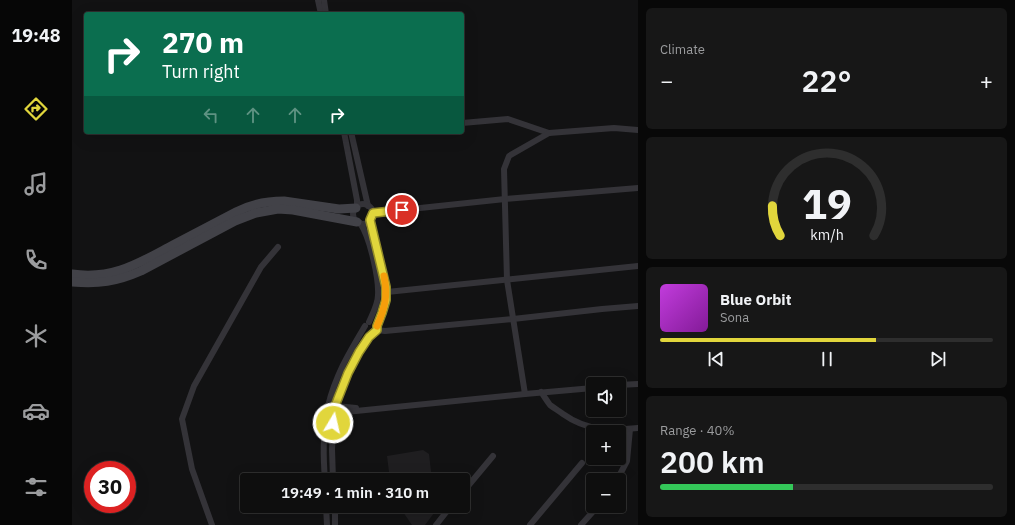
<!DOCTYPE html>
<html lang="en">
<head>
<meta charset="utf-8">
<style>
	:root { --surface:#0e0e0e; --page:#171717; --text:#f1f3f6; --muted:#9b9c9e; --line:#2e2e2e; --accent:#e1d63c }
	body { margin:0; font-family:"IBM Plex Sans",sans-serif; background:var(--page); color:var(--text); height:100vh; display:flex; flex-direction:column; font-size:15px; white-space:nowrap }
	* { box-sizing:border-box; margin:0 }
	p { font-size:13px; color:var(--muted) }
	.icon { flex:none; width:22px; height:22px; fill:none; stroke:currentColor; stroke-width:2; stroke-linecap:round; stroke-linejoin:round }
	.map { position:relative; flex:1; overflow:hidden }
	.details { display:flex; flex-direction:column; gap:8px; padding:8px; background:#080808; width:377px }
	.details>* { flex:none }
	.guide { position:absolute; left:12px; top:12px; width:380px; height:122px; border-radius:4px; box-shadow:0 4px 16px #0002,0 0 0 1px var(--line); background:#0b6e4f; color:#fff; overflow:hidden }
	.buttons { position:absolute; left:514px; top:377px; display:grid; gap:8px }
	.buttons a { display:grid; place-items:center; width:40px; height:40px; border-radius:4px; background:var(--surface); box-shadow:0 4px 16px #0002,0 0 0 1px var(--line); font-size:20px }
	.speed { position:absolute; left:12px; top:461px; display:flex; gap:8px; font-size:20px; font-weight:700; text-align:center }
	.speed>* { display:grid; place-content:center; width:52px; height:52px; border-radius:50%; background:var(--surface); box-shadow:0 4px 16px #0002,0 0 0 1px var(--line); line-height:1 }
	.speed .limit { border:6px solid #d22; background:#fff; color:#111 }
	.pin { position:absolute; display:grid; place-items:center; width:34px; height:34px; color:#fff; margin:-17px; border:2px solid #fff; border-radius:50%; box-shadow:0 1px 4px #0007 }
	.me { position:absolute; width:44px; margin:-22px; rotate:9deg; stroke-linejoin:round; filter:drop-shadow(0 0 3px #0008) }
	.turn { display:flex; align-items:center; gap:14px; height:84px; padding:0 12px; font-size:18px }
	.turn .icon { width:52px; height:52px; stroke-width:2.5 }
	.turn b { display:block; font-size:28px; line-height:34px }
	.lanes { display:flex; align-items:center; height:38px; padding:0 12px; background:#0003; justify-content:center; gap:20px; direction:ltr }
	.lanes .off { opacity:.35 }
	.big { font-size:30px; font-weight:600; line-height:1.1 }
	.details .card { flex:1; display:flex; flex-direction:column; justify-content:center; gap:6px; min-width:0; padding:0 14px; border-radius:6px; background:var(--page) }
	.details .dial { align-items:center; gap:0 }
	.dial svg { height:104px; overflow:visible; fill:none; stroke:var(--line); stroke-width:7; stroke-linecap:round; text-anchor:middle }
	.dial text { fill:var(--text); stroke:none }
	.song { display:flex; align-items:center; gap:12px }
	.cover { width:48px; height:48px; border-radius:6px; background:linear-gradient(135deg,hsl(290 70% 55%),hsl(290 70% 35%)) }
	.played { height:4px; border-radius:2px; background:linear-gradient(90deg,var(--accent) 65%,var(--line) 65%) }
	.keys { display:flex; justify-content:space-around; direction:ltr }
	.heat { display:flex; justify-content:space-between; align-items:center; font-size:22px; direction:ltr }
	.charge { height:6px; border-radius:3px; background:linear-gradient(90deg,#34c759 40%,var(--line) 0) }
	.trip { position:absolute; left:168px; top:473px; width:230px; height:40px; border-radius:4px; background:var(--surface); box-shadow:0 4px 16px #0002,0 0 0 1px var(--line); font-weight:600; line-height:40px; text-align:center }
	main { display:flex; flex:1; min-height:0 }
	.dock { display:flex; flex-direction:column; width:72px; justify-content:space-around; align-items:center; background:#060606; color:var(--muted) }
	.dock .icon { width:28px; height:28px }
	.dock .selected { color:var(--accent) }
	.dock b { font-size:18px; color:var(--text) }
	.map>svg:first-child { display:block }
	.built { fill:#1f1e20 }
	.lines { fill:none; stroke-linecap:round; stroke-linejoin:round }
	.minor { stroke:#343338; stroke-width:6 }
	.secondary { stroke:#424248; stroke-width:9 }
	.route-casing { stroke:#928b27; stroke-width:10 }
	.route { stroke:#e1d63c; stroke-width:7 }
	.slow { stroke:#f59e0b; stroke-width:7 }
</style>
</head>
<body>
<main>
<nav class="dock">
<b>19:48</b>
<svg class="icon selected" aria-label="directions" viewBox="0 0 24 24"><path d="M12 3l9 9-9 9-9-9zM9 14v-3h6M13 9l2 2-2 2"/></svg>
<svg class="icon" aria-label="music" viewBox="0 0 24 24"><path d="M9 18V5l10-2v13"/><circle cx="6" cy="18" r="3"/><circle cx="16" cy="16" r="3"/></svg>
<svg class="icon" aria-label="phone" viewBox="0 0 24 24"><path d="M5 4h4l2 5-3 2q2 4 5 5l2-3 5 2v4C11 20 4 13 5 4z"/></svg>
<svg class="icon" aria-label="climate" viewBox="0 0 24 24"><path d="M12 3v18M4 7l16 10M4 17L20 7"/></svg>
<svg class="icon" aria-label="car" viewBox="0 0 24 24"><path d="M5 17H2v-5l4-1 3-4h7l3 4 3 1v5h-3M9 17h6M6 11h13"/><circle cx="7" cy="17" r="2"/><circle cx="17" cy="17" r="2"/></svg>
<svg class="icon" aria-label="filters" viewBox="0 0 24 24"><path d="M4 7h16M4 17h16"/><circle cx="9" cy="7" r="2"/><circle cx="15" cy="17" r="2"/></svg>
</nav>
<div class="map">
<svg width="566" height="525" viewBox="0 0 566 525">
	<rect width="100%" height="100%" fill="#121213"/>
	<g class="built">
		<polygon points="351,450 357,454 360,480 318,480 315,456"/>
		<polygon points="327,506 362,506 362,513 353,525 340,525"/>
	</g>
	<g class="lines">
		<g class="minor">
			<polyline points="246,0 249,14"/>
			<polyline points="252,0 254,14"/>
			<polyline points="390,123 436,119 477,133"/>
			<polyline points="272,132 285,200 285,207"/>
			<polyline points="276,132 290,132"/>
			<polyline points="279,132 296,206"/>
			<circle cx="291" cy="214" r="10"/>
			<polyline points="301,213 433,199 566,188"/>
			<path d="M298,221L313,282C316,298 311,312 305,327"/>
			<path d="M288,223C298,237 307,279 306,295C306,304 301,313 297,322"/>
			<polyline points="315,292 566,266"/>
			<polyline points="305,330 313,331 441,319 530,309 566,306"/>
			<polyline points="547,385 566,384"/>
			<path d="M469,392C472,396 475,401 478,405C482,408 487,411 491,414C515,431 538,431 566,428"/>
			<polyline points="453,394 435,280 432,169 437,156 477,133 542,128 566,130"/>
			<path d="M263,405C273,381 282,353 301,333"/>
			<path d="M256,406C264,374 277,353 293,326"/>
			<polyline points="264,406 284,408"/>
			<polyline points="264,413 453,394 521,388"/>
			<path d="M253,480C251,454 251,436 255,410"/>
			<polyline points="261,480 260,449 262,414"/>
			<polyline points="545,480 555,461 558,429"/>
			<polyline points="391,492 421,456"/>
			<polyline points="254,506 255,525"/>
			<polyline points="263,506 263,525"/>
			<polyline points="140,525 120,469 110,419 122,386 189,267 206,247"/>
			<polyline points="364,525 379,506"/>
			<polyline points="458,525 510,463"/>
			<polyline points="509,525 526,506"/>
		</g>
		<g class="secondary">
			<path d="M0,274C41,280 67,263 101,245C122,234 143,223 164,212C179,204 195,201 212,201L267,209L284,208"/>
			<path d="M0,282C27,284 44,282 69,271L163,221L184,213L206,209L221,210L285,222"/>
		</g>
	</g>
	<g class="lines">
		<defs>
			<polyline id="route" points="261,423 262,414 265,410 263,406 276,373 287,352 297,337 305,330 305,326 310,313 314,300 314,287 298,220 301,213 330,210"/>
		</defs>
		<use href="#route" class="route-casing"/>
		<use href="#route" class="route"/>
		<path class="slow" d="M305,326C313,308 316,296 312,276"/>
	</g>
</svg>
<div class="buttons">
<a><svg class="icon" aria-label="sound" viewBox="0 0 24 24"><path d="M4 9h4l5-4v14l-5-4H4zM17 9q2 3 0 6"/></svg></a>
<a>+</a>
<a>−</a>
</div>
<div class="speed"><div class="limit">30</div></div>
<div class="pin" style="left:330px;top:210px;background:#d93025"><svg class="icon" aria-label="arrive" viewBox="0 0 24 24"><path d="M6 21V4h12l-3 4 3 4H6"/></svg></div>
<svg class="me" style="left:261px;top:423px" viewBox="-20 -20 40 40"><circle r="17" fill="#e1d63c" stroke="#fff" stroke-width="3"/><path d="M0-11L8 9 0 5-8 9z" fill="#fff"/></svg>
<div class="trip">19:49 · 1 min · 310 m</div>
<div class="guide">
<div class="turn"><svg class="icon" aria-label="right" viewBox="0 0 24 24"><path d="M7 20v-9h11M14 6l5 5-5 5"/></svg><div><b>270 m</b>Turn right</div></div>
<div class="lanes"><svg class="icon off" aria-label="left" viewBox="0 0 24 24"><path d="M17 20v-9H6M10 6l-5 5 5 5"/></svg><svg class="icon off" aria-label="ahead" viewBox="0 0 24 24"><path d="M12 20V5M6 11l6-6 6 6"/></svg><svg class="icon off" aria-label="ahead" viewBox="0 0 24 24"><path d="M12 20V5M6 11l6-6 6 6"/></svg><svg class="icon" aria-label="right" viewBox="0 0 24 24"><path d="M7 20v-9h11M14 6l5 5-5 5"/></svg></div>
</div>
</div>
<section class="details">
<div class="card"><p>Climate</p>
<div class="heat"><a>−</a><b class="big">22°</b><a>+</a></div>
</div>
<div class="card dial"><svg viewBox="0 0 100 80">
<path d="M14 69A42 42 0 1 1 86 69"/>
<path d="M14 69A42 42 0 0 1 8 46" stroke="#e1d63c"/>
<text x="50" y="56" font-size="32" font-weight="700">19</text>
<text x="50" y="72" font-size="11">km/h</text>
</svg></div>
<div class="card">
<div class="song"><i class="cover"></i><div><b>Blue Orbit</b><p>Sona</p></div></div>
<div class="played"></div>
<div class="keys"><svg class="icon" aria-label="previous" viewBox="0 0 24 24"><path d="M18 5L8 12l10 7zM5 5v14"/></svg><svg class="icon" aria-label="pause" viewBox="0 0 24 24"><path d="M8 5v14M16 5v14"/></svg><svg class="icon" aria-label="next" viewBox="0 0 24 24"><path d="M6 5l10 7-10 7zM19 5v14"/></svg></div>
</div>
<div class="card"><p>Range · 40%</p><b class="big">200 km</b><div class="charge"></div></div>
</section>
</main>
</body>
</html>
